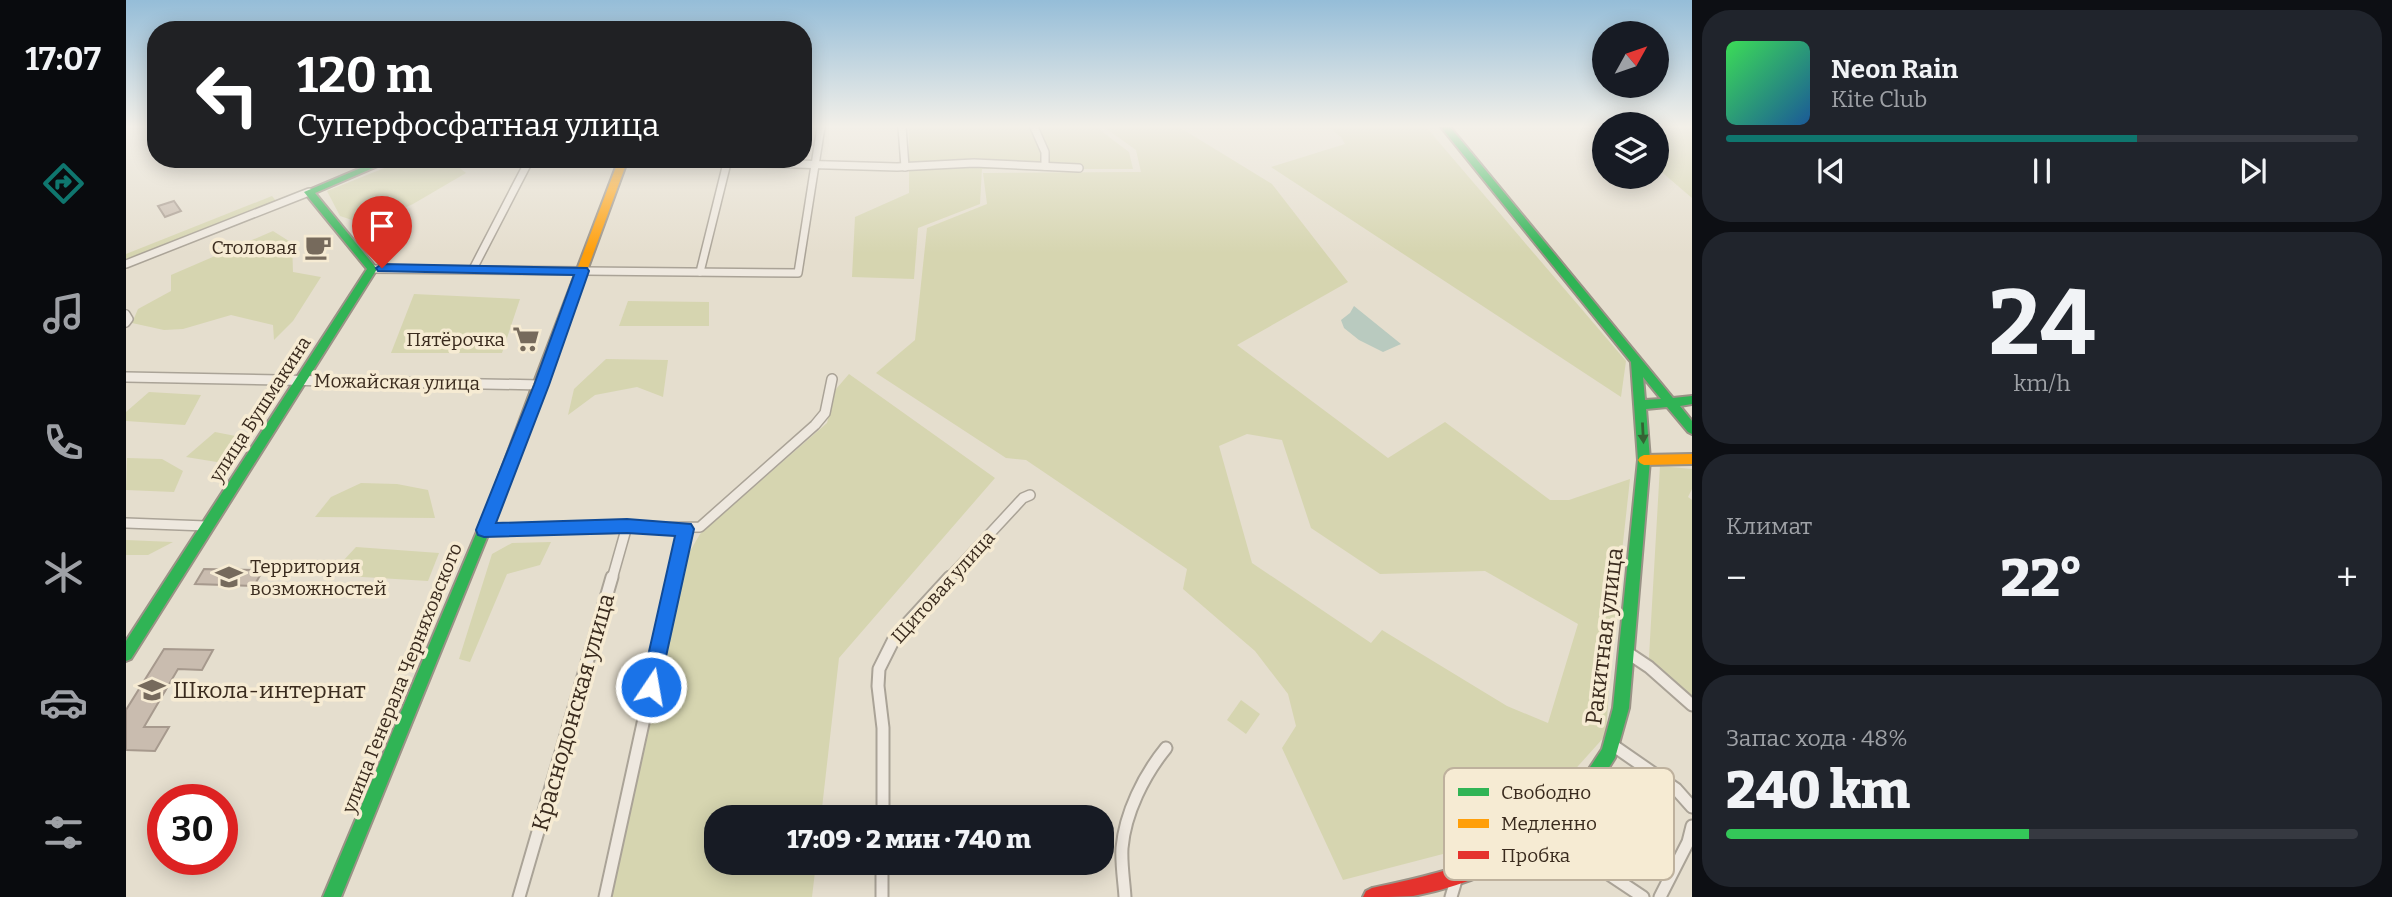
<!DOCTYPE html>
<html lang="ru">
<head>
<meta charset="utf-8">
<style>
	:root { --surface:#171b24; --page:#20242c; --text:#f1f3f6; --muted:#9ea1a6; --line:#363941; --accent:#0f766e }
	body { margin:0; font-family:Bitter,serif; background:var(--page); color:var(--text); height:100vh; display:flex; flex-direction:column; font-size:26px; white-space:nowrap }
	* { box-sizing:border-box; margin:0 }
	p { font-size:23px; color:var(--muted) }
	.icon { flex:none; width:38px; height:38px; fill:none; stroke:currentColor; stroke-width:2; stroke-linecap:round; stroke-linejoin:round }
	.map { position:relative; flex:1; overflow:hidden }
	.side { display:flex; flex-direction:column; gap:10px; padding:10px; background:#0d0f14; width:700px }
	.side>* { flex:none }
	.top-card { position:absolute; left:21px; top:21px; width:665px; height:147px; border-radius:28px; box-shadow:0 4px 18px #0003; background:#202124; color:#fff; overflow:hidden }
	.needle { width:46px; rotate:50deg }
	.tools { position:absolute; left:1466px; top:21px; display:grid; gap:14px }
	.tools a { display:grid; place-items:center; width:77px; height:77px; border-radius:50%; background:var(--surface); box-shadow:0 4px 18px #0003; font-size:35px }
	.speed { position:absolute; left:21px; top:784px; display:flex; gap:14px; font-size:35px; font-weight:700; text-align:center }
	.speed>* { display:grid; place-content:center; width:91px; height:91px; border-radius:50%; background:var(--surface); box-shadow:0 4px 18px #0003; line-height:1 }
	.speed .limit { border:10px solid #d22; background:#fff; color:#111 }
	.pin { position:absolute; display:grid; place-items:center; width:60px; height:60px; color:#fff; margin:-72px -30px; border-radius:50% 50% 50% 0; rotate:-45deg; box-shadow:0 0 7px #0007 }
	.pin .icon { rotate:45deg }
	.me { position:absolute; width:77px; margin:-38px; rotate:12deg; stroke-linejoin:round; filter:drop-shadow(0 0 5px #0008) }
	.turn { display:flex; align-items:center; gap:24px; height:147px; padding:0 35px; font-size:32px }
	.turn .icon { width:91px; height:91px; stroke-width:2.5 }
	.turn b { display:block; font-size:49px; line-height:60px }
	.big { font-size:52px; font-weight:800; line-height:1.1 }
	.side .card { flex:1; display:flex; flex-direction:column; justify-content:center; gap:10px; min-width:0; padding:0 24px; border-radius:28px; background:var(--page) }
	.side .dial { align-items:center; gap:0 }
	.dial b { font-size:91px; line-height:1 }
	.song { display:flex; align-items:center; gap:21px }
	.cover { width:84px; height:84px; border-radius:10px; background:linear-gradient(135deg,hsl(130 70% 55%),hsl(210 70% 35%)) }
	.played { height:7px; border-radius:4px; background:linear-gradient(90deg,var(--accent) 65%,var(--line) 65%) }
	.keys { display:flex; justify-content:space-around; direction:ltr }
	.heat { display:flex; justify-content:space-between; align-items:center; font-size:38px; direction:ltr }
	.charge { height:10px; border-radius:5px; background:linear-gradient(90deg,#34c759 48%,var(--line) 0) }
	.trip { position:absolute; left:578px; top:805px; width:410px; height:70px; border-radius:28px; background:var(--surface); box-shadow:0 4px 18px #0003; font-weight:800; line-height:70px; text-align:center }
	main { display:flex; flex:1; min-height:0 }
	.menu { display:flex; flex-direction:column; width:126px; justify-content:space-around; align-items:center; background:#090b0e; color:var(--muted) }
	.menu .icon { width:49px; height:49px }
	.menu .current { color:var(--accent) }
	.menu b { font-size:32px; color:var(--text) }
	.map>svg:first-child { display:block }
	.green { fill:#d6d5b0; fill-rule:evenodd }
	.water { fill:#b9cabf }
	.building { fill:#c9bcaf; stroke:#a6998d; stroke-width:2 }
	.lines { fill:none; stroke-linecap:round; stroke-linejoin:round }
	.street-far2-casing { stroke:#aaa397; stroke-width:10 }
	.street-far1-casing { stroke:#aaa397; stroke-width:12 }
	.street-casing { stroke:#aaa397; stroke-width:15 }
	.fast-casing { stroke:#9a9286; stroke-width:4 }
	.slow-casing { stroke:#9a9286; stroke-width:4 }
	.jam-casing { stroke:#9a9286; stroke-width:4 }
	.street-far2 { stroke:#eee8df; stroke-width:7 }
	.street-far1 { stroke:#eee8df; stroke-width:9 }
	.street { stroke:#eee8df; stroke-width:11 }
	.fast { fill:#30b455; fill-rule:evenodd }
	.slow { fill:#ff9f0a; fill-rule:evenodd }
	.jam { fill:#e5322d; fill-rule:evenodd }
	.oneway { fill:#366234 }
	.route { fill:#1a73e8; stroke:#114b97; stroke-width:2 }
	.labels { text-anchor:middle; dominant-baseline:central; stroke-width:7; stroke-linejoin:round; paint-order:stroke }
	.poi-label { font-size:19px; fill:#3a2b1e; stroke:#f6ebd3; text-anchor:end }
	.street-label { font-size:19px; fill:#3a2b1e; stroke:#f6ebd3 }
	.near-street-label { font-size:23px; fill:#3a2b1e; stroke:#f6ebd3 }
	.near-poi-label { font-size:23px; fill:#3a2b1e; stroke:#f6ebd3; text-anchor:start }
	.key { fill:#f6ebd3; stroke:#beb19d; stroke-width:2 }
	.key-label { font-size:19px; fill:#3a2b1e }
</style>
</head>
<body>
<main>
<nav class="menu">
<b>17:07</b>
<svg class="icon current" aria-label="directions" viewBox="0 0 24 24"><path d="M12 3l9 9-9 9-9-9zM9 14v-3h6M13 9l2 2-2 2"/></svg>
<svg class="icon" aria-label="music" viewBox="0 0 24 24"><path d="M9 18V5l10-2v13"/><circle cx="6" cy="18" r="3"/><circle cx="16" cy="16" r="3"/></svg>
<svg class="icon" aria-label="phone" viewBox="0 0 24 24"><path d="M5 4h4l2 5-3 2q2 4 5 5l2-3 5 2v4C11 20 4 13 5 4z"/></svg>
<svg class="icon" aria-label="climate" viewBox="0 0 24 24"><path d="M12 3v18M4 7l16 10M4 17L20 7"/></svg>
<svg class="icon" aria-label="car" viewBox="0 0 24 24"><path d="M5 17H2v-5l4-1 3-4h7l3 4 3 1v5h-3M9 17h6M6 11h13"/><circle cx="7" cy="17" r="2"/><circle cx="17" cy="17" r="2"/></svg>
<svg class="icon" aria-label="filters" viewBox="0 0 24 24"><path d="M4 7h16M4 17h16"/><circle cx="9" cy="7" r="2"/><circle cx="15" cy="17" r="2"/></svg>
</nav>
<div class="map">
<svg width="1566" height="897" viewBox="0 0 1566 897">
	<rect width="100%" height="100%" fill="#e5dece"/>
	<g class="green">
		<polygon points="783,127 970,127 1003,152 1007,169 856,169 854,204 792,228 788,279 726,277 729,217 783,193"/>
		<path d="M978,127H1053L1146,184L1222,282L1111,345L1262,458L1319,422L1424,500H1443L1504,479L1486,643L1480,735L1390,835L1217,880L1156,748L1170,726L1162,694L1129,651L1057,589L1061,569L900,460L880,458L750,373L789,340L801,228L861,204L857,173L1015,172L1010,150ZM1121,434L1156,440L1185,528L1254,574L1359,571L1452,624L1422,723L1381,706L1256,630L1245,643L1126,563L1093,446Z"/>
		<polygon points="1203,127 1300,127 1500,361 1495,397 1145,167 1219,144 1215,137"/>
		<polygon points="1531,127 1566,127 1566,198 1531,168"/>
		<polygon points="281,159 322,159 340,173 287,204 241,225 214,216 201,191"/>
		<polygon points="146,196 151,202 0,262 0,254"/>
		<polygon points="147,231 166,243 167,272 195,277 167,321 148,340 147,325 105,315 57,329 38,330 6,323 12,309 45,291 45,275"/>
		<polygon points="288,294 394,299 376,353 265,353"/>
		<polygon points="502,301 583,302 583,326 493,326"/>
		<polygon points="480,359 542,360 537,397 511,387 469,395 442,415 448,389"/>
		<polygon points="723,374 869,478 713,658 695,817 590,817 590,863 690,863 686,897 484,897 553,570 574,534 701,423 710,389"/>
		<polygon points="23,392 75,395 59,425 0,421 0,412"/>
		<polygon points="89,432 125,439 103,464 60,457"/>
		<polygon points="1,458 36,459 57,471 48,492 0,490"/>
		<polygon points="1534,466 1566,469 1566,489 1562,497 1566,500 1566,703 1522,674"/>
		<polygon points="235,483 271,484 302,490 309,518 189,517 205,497"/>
		<polygon points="0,540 47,542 22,555 0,555"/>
		<polygon points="425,542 414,565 381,574 344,662 333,659 366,554 386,543"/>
		<polygon points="230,547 313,553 302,581 204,575"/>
		<polygon points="1115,700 1134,714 1120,734 1101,720"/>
	</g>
	<polygon class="water" points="1228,306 1275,344 1257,352 1233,340 1218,328 1215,320 1224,313"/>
	<g class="building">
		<polygon points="48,201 55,211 39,217 32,206"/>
		<polygon points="78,569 137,570 128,586 69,584"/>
		<polygon points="38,649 87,650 76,670 52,669 18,727 43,727 29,751 0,750 0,710"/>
	</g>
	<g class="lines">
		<defs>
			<g id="street-far2">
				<polyline points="776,127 779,167"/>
				<polyline points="908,127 919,152 919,166"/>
				<polyline points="503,159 771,167 848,163 953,168"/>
				<polyline points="0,264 183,192"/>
				<polyline points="246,269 672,273 695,127"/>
				<polyline points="347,269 404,159"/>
				<polyline points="574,272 602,159"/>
				<polyline points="0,314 3,319 0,323"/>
			</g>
			<g id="street-far1">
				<polyline points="0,377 415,385"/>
				<polyline points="0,523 80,526"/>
				<polyline points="358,530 574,527 689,425 699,413 706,379"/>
				<polyline points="486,579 501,526"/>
				<polyline points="548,579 559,529"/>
				<polyline points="822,579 897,498 904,495"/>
			</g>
			<g id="street">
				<polyline points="1502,653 1523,667 1566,705"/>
				<polyline points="1485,744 1550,789 1566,807"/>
				<polyline points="757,817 757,728 752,686 753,669 769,637 824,577"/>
				<polyline points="1418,831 1517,897"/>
				<polyline points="756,863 756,897"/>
				<polyline points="393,897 486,577"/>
				<polyline points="479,897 549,577"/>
				<path d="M999,897C998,881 995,864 996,848C999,813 1018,775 1040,748"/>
				<polyline points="1325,897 1331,877"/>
				<polyline points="1534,897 1562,842 1566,826"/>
			</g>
			<g id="fast">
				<path d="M1315,127H1324L1547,398L1566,396V404L1554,406L1566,421V434L1562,432L1541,407L1520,409L1524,460L1503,708L1489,758L1463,799L1442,820L1436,822L1430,820L1428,814L1430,808L1451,787L1476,749L1487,708L1512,460L1505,362ZM1517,377L1535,399L1519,400Z"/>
				<polygon points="256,159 268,159 189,193 251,269 5,659 0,661 0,641 241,269 178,192"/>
				<polygon points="410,389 416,393 375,503 215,897 197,897 363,503 404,393"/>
			</g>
			<g id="slow">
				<polygon points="493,159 502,159 416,393 410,397 406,396 404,393"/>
				<polygon points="1566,454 1566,464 1518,465 1514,463 1512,460 1514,457 1518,455"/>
			</g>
			<path id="jam" d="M1436,806L1442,808L1444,814C1441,823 1433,828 1426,834C1388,867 1335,887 1287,896C1271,897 1253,897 1237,897L1240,891L1246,888C1293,878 1341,868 1384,843C1401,833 1419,813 1436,806Z"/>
		</defs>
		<use href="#street-far2" class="street-far2-casing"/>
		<use href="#street-far1" class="street-far1-casing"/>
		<use href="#street" class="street-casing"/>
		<use href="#fast" class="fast-casing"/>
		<use href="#slow" class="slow-casing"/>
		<use href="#jam" class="jam-casing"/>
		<use href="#street-far2" class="street-far2"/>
		<use href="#street-far1" class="street-far1"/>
		<use href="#street" class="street"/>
		<use href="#fast" class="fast"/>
		<use href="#slow" class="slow"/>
		<use href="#jam" class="jam"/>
	</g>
	<defs><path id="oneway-solid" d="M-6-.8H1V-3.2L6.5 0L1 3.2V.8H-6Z" transform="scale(1.75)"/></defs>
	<use class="oneway" href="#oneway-solid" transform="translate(1517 433) rotate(87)"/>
	<linearGradient id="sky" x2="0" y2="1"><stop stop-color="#95bdd8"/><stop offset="0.5" stop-color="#f3f0e9"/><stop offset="1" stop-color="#f3f0e9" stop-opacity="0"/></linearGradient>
	<rect width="1566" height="253" fill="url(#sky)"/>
	<polygon class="route" points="256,264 461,268 463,271 423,385 370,523 501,519 565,524 568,529 532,693 525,696 518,693 515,687 549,536 501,533 358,537 352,535 350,530 408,385 448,275 252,271 250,268"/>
	<defs>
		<symbol id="cafe-bare" viewBox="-9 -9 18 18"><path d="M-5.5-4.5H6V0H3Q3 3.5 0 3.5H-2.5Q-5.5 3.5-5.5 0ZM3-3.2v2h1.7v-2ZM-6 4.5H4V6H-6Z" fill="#766a5c" stroke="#f6ebd3" stroke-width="2.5" paint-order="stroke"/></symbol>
		<symbol id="supermarket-bare" viewBox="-9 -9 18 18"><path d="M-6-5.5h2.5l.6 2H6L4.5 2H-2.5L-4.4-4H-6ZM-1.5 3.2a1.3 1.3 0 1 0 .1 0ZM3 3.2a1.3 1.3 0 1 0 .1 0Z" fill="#766a5c" stroke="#f6ebd3" stroke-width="2.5" paint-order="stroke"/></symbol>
		<symbol id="school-bare" viewBox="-9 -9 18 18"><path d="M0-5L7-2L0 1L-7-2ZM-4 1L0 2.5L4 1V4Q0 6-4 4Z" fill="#766a5c" stroke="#f6ebd3" stroke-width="2.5" paint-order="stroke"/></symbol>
	</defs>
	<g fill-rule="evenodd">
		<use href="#cafe-bare" x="173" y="228" width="38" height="38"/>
		<use href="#supermarket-bare" x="381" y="320" width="38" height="38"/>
		<use href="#school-bare" x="84" y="558" width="38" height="38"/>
		<use href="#school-bare" x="7" y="671" width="38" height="38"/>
	</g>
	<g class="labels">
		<g class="poi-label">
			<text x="171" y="247">Столовая</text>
			<text x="379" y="339">Пятёрочка</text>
			<text x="124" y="566" text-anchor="start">Территория<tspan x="124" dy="22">возможностей</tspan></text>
		</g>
		<g class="street-label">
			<text transform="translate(271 382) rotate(1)">Можайская улица</text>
			<text transform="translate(134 409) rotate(-57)">улица Бушмакина</text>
			<text transform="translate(817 587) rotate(-48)">Щитовая улица</text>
			<text transform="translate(276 678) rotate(-68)">улица Генерала Черняховского</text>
		</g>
		<g class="near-street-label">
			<text transform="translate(1478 636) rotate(-83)">Ракитная улица</text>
			<text transform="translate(447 712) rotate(-74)">Краснодонская улица</text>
		</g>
		<g class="near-poi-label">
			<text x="47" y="690">Школа-интернат</text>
		</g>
	</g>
	<rect x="1318" y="768" width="230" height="112" rx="10" class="key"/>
	<rect x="1332" y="788" width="31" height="8" fill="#30b455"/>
	<rect x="1332" y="819" width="31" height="9" fill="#ff9f0a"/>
	<rect x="1332" y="851" width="31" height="8" fill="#e5322d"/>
	<g class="key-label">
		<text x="1375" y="799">Свободно</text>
		<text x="1375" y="830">Медленно</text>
		<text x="1375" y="862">Пробка</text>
	</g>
</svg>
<div class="tools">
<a><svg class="needle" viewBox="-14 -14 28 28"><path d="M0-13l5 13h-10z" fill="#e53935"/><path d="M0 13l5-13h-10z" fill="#9ea1a6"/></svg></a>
<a><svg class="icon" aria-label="layers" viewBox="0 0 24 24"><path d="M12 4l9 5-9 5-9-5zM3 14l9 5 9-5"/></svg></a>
</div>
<div class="speed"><div class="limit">30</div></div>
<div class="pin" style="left:256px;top:268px;background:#d93025"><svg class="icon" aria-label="arrive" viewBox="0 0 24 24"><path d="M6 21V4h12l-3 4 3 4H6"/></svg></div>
<svg class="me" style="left:525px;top:687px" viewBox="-20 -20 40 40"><circle r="17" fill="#1a73e8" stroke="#fff" stroke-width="3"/><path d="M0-11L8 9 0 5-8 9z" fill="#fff"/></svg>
<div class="trip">17:09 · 2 мин · 740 m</div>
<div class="top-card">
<div class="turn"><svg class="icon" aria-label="left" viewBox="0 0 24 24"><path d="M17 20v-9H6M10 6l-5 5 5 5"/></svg><div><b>120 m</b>Суперфосфатная улица</div></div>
</div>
</div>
<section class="side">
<div class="card">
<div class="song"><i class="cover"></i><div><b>Neon Rain</b><p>Kite Club</p></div></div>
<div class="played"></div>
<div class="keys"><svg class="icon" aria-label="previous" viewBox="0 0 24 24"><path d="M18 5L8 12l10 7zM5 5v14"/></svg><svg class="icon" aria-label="pause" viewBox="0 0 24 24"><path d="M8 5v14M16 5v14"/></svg><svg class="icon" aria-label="next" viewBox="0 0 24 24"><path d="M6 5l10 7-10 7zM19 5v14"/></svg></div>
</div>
<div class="card dial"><b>24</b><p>km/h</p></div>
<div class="card"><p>Климат</p>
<div class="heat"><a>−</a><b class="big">22°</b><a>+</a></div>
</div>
<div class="card"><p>Запас хода · 48%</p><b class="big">240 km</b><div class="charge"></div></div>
</section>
</main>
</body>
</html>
